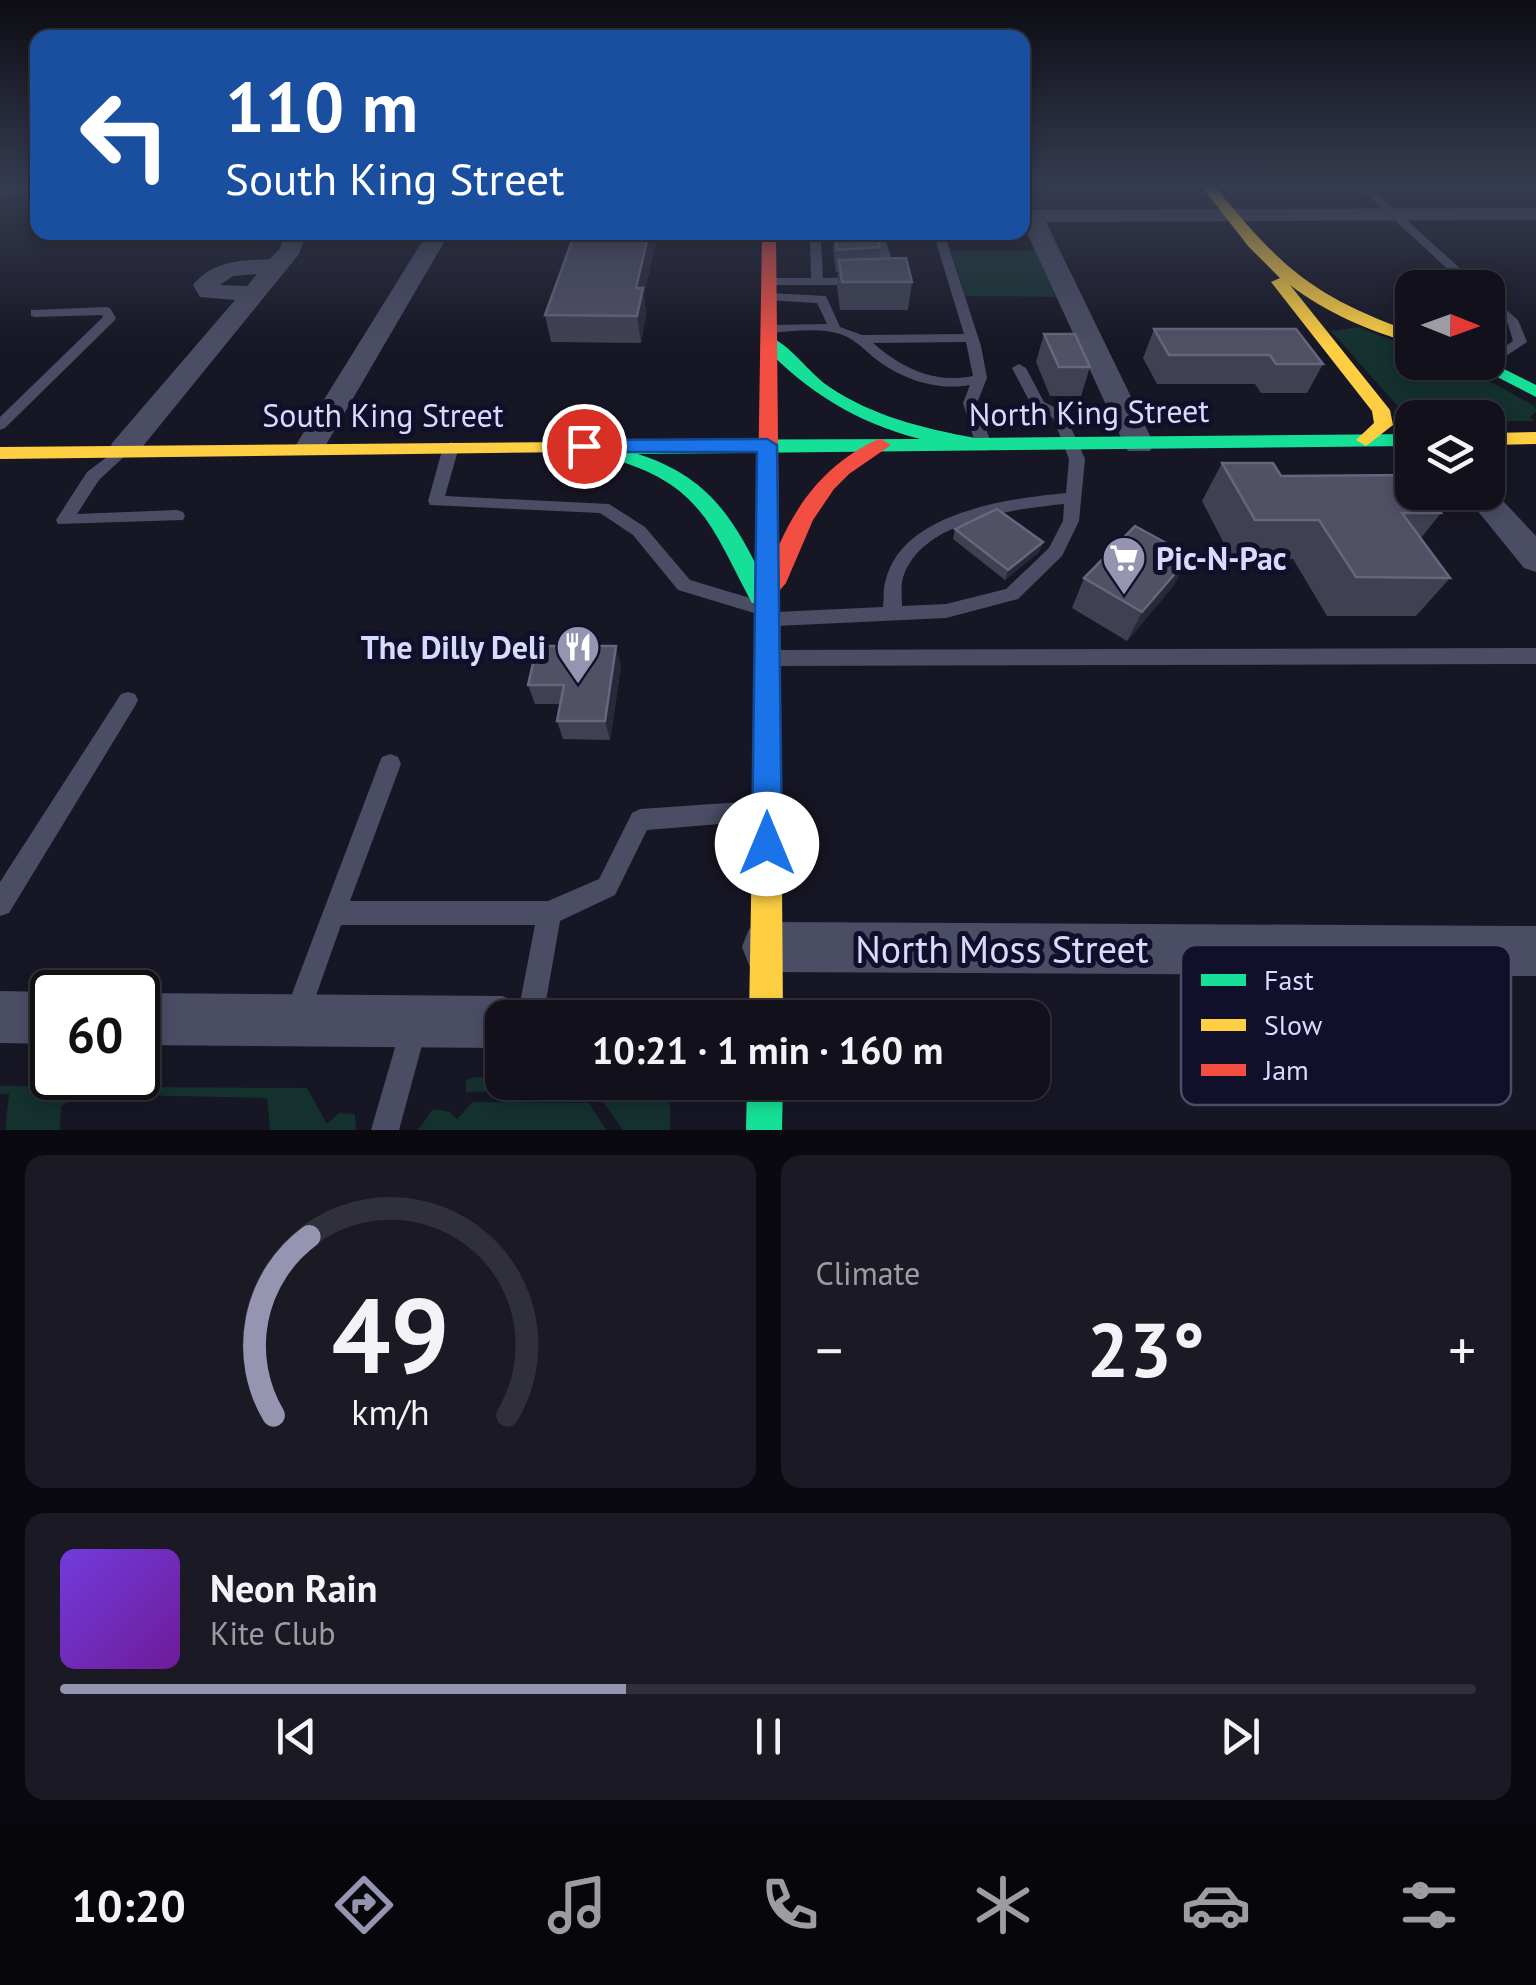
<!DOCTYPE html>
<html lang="en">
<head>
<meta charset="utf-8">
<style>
	:root { --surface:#11101b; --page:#1a1924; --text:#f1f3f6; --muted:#9c9da3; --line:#30303a; --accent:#9595b2 }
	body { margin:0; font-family:"PT Sans",sans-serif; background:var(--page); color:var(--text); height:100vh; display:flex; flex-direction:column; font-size:38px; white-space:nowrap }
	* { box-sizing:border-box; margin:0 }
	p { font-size:32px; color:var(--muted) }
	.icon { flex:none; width:55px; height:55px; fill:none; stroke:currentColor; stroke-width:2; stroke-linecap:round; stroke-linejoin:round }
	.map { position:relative; height:1130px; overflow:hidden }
	.panel { display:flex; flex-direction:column; gap:25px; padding:25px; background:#09090f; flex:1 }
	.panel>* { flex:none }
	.guide { position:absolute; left:30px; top:30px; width:1000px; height:210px; border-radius:20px; box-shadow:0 5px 15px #0003,0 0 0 2px var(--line); background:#1a4fa0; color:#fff; overflow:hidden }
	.needle { width:65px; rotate:91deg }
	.tools { position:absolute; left:1395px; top:270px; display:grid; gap:20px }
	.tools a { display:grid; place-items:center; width:110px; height:110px; border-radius:20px; background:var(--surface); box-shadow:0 5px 15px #0003,0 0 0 2px var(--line); font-size:50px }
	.speed { position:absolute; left:30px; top:970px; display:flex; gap:20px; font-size:50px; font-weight:700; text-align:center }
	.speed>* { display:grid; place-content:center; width:130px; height:130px; border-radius:50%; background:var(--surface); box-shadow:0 5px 15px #0003,0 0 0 2px var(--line); line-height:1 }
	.speed .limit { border:5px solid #111; border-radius:15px; background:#fff; color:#111 }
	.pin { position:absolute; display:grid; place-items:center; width:85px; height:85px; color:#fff; margin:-42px; border:5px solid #fff; border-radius:50%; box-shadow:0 2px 10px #0007 }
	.me { position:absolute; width:110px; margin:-55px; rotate:0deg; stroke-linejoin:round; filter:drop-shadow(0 0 8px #0008) }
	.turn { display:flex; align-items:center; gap:35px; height:210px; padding:0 30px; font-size:45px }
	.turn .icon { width:130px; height:130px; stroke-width:2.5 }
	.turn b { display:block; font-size:70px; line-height:85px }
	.big { font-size:75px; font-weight:600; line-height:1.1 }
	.panel .card { flex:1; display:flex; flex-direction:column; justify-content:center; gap:15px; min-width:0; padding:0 35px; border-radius:20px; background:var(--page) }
	.panel .dial { align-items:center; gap:0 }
	.dial svg { height:260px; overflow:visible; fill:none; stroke:var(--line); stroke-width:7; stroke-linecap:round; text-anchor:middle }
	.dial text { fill:var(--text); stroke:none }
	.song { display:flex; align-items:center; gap:30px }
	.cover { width:120px; height:120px; border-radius:15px; background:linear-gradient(135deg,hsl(260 70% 55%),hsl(280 70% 35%)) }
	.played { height:10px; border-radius:5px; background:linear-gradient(90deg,var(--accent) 40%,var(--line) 40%) }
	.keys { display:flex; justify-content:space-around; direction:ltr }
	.heat { display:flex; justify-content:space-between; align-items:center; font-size:55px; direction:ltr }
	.panel .tiles { flex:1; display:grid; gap:25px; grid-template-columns:1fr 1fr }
	.card:last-child { grid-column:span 2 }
	.trip { position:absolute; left:485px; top:1000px; width:565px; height:100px; border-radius:20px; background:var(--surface); box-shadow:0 5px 15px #0003,0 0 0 2px var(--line); font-weight:600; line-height:100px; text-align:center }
	.tab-bar { display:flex; height:160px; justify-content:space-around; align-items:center; background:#07060b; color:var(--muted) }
	.tab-bar .icon { width:70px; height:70px }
	.tab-bar .active { color:var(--accent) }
	.tab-bar b { font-size:45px; color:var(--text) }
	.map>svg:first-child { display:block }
	.green { fill:#14312e }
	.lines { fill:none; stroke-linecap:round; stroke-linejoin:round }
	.lane { fill:#4b4d65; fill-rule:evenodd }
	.street { fill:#4b4d65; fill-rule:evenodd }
	.fast { fill:#16e098; fill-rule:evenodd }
	.slow { fill:#ffcf43; fill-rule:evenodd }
	.jam { fill:#f24e42; fill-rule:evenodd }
	.wall { fill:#404053 }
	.shaded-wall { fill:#292838 }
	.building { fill:#515065; stroke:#66667e; stroke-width:2.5 }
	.route { fill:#1a73e8; stroke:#114b97; stroke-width:2.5 }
	.labels { text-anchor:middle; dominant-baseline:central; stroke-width:10; stroke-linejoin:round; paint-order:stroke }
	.street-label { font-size:32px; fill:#d9daff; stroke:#11102a }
	.poi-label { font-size:32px; font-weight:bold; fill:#d9daff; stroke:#11102a; text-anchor:start }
	.near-street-label { font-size:38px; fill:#d9daff; stroke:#11102a }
	.key { fill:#11102a; stroke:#4d4d6a; stroke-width:2.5 }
	.key-label { font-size:28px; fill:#d9daff }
</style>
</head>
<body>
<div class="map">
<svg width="1536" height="1130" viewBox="0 0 1536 1130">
	<rect width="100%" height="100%" fill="#171624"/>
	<g class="green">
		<polygon points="951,250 1036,251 1056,297 965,296"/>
		<path d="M1358,327L1412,348V362C1465,363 1490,382 1535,406L1536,412L1530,416L1534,421H1488V418L1409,419L1331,331Z"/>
		<polygon points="475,1077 502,1077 502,1082 654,1083 670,1105 670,1130 623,1130 595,1090 466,1092 466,1080"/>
		<polygon points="0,1086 307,1088 327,1124 339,1113 355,1114 356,1130 270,1130 267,1098 84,1094 61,1106 60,1130 5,1130 9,1094 0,1094"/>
		<polygon points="473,1102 589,1103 606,1130 418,1130 433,1109 450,1112 457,1119"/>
	</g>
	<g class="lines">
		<g class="lane">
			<polygon points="1360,188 1371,188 1482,288 1468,288"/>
			<path d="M933,232H944L981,346L987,378L977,403L992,446L984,451L976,446L963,403L970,385C935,391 901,379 873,357C863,348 853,338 840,334C818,327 791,332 768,333L762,329L768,325L827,324L817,303L765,300L763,297L769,293L826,296L840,327L862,335L964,334ZM966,342L973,376C934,384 902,368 873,343Z"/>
			<polygon points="879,234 885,237 896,274 884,283 878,279 884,273 873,237"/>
			<polygon points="769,235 858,236 860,238 854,241 821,241 823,278 858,277 864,281 858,285 765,285 763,282 769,278 811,278 810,241 765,240 763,238"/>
			<polygon points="1488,294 1518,320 1527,342 1485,370 1480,369 1480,363 1488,362 1488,358 1513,341 1508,324 1488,304"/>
			<polygon points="106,307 110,308 116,318 114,321 5,428 0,430 0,417 103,317 102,315 35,317 31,316 31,310"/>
			<path d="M1019,364L1026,368L1044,402L1064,412L1085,459L1079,521L1062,556L1018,599L946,618L776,626L769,624L767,619L769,614L776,612L883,607C884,599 883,590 885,583C900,512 1007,499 1066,493L1069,459L1053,418L1033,408L1012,368ZM1064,504L1063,521L1049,548L1006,589L946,604L902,606C902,599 901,589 902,582C916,521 1014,509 1064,504Z"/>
			<polygon points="451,442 459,447 445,496 609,504 645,527 690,580 760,601 763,606 760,611 754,613 678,590 633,535 600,513 430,505 428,501 443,447"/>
			<polygon points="123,445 128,447 131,450 128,453 99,480 77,514 177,510 183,512 185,516 183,520 58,524 56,520 87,472"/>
			<polygon points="1536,648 1536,664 776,666 769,664 766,658 769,652 776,650"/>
			<polygon points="128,692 135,694 138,700 135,706 9,913 0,916 0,882 121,694"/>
			<polygon points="390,754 398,757 401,764 350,901 548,901 599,879 632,813 640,809 756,801 764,804 767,811 764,818 756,821 647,830 615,895 560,921 543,1018 517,1018 535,925 341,925 306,1024 297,1028 288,1024 284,1015 379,764 382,757"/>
			<polygon points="414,1014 423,1018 427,1027 399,1130 371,1130 401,1027 405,1018"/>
		</g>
		<g class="street">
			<polygon points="0,188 29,188 26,192 0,198"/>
			<polygon points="1536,208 1536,220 1046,222 1154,444 1150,451 1128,451 1124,444 1022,222 1022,210"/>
			<path d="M285,232H307L299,254L135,456H113L109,449L113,442L235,300L200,297L193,285C214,260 240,261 270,259L280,248ZM257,274L247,286L220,285L233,276Z"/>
			<polygon points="428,232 450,232 320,455 298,455 294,448"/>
			<polygon points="1488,485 1536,536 1536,572 1524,568 1464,494 1488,492"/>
			<polygon points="767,922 1536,926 1536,976 767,972 749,965 742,947 749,929"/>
			<polygon points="0,991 54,992 52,1044 0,1043"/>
			<polygon points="138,993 502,996 521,1003 527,1018 502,1018 502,1048 138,1045"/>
		</g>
		<g class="fast">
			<path d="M768,336C790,344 808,372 828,386C872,416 922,428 975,438L1412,434V446L638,454C716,479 738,527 772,597L768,603H752C714,533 704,487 619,461C603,456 570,457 560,448L563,444L584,440L920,439C855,422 808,392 762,345V337Z"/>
			<polygon points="1488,361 1536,385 1536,397 1468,362"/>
			<polygon points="747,1082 783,1082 782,1130 746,1130"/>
		</g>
		<g class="slow">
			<path d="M1203,188H1216C1282,268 1312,296 1412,332V343C1369,331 1325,312 1290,285L1390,410L1393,425L1366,446L1356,440L1374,423L1372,411L1271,282L1280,278L1248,246Z"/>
			<polygon points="1536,432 1536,444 1488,445 1488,433"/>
			<polygon points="570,442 580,448 577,452 0,459 0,447"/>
			<polygon points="768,602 776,605 780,611 783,1018 749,1018 756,611 760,605"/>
		</g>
		<path class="jam" d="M762,232H776L779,545C800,498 828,464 874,441L881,439L891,445L849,474L834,489L813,520L786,583L780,590L776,617H760L756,611Z"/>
	</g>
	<g class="wall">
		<polygon points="594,232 658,232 644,294 646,314 641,343 551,342 545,315 591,241"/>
		<polygon points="834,232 876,232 880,247 879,259 912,282 908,310 840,310 837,287 838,272 836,272 833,249"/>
		<polygon points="1154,329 1323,364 1307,393 1261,393 1255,384 1157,384 1143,358"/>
		<polygon points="1044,334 1090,367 1081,396 1050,396 1036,362"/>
		<polygon points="1222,463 1441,513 1421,538 1450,578 1416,616 1327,616 1293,559 1232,559 1202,501"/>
		<polygon points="955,529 1043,542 1039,552 1005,580 953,539"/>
		<polygon points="1084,578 1174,585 1127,641 1072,608"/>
		<polygon points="621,666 610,740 563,739 557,721 560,704 535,704 528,685"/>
	</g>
	<g class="shaded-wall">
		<polygon points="649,232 658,232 644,294 646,314 641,343 637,316 636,288"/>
		<polygon points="1043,542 1039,552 1005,580 1008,570"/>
		<polygon points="1190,556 1174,585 1127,641 1142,612"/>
		<polygon points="616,646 621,666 610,740 605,721"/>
	</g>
	<g class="building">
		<polygon points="594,232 649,232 636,288 643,288 637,316 545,315 572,241 591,241"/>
		<polygon points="835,232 876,232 880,247 837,250"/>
		<polygon points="906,258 912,282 842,282 839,260"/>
		<polygon points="1154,329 1296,329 1323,364 1276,364 1270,355 1169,355"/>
		<polygon points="1044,334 1075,334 1090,367 1059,367"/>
		<polygon points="1222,463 1273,463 1281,476 1411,475 1412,492 1425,492 1441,513 1402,513 1450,578 1356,577 1319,520 1255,520"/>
		<polygon points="997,509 1043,542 1008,570 955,529"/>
		<polygon points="1135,526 1190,556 1142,612 1084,578"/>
		<polygon points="537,646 616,646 605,721 557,721 564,685 528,685"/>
	</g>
	<linearGradient id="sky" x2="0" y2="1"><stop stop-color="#0d0c14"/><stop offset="0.54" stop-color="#363c50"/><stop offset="1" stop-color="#363c50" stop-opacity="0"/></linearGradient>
	<rect width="1536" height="346" fill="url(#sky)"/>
	<polygon class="route" points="767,439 777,445 782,844 777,855 767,859 756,855 752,844 757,452 584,452 574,446 584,440"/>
	<defs>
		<symbol id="supermarket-pin" viewBox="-11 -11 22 30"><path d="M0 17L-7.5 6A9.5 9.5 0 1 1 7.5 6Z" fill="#9595b2" stroke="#11102a"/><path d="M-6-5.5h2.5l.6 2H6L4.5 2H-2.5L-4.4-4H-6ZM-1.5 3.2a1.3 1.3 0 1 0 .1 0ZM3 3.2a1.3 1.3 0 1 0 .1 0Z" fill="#fff"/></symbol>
		<symbol id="restaurant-pin" viewBox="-11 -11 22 30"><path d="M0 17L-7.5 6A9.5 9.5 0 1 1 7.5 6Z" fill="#9595b2" stroke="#11102a"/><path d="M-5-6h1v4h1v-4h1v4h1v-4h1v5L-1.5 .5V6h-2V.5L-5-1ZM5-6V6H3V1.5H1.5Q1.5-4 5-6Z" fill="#fff"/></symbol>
	</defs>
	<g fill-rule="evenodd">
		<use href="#supermarket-pin" x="1099" y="533" width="50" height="68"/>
		<use href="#restaurant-pin" x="553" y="622" width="50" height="68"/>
	</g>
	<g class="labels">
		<g class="street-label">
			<text transform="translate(1089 412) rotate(-1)">North King Street</text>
			<text x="383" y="415">South King Street</text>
		</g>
		<g class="poi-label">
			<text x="1156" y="558">Pic-N-Pac</text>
			<text x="546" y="647" text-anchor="end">The Dilly Deli</text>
		</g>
		<g class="near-street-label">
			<text x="1002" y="948">North Moss Street</text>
		</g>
	</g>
	<rect x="1181" y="945" width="330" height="160" rx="15" class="key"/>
	<rect x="1201" y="974" width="45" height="12" fill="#16e098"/>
	<rect x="1201" y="1019" width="45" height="12" fill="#ffcf43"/>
	<rect x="1201" y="1064" width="45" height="12" fill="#f24e42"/>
	<g class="key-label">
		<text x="1264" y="990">Fast</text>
		<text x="1264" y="1035">Slow</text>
		<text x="1264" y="1080">Jam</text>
	</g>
</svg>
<div class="tools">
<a><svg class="needle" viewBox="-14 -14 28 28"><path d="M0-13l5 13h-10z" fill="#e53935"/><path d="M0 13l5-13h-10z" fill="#9c9da3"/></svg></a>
<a><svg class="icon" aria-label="layers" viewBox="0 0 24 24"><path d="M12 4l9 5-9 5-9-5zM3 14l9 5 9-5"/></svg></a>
</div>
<div class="speed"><div class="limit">60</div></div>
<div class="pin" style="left:584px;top:446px;background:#d93025"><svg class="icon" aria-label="arrive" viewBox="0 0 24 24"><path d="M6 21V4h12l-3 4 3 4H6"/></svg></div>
<svg class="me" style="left:767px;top:844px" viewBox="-20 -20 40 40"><circle r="19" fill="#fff"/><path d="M0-13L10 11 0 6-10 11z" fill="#1a73e8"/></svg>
<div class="trip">10:21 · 1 min · 160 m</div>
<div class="guide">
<div class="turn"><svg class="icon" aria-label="left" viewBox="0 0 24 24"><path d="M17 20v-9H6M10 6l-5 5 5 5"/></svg><div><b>110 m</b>South King Street</div></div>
</div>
</div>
<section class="panel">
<div class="tiles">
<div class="card dial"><svg viewBox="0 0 100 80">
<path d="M14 69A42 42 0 1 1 86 69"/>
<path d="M14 69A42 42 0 0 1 25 14" stroke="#9595b2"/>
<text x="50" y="56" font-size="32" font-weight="700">49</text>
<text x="50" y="72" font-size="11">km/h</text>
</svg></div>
<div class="card"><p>Climate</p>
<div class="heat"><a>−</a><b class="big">23°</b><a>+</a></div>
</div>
<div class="card">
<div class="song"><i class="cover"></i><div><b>Neon Rain</b><p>Kite Club</p></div></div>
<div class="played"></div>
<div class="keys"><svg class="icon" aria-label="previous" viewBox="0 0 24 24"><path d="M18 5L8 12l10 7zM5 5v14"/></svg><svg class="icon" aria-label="pause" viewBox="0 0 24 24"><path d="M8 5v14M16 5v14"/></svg><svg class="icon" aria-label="next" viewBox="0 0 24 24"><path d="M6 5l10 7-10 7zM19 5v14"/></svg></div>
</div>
</div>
</section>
<nav class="tab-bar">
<b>10:20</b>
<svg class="icon active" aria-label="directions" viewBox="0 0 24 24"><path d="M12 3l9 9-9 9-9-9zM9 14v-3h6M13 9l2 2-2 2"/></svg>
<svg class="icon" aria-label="music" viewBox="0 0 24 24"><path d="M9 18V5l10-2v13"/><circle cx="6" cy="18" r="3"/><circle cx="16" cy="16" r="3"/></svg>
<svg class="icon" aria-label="phone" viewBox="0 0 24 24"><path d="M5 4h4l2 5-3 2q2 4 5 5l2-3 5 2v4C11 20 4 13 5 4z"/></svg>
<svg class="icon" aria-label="climate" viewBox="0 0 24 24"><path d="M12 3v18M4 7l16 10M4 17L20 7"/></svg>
<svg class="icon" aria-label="car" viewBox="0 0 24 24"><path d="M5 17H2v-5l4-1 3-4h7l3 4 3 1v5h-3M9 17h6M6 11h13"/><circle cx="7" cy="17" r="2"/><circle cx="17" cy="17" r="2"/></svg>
<svg class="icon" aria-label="filters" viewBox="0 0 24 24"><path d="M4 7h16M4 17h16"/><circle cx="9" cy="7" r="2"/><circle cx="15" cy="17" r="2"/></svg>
</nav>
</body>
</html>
